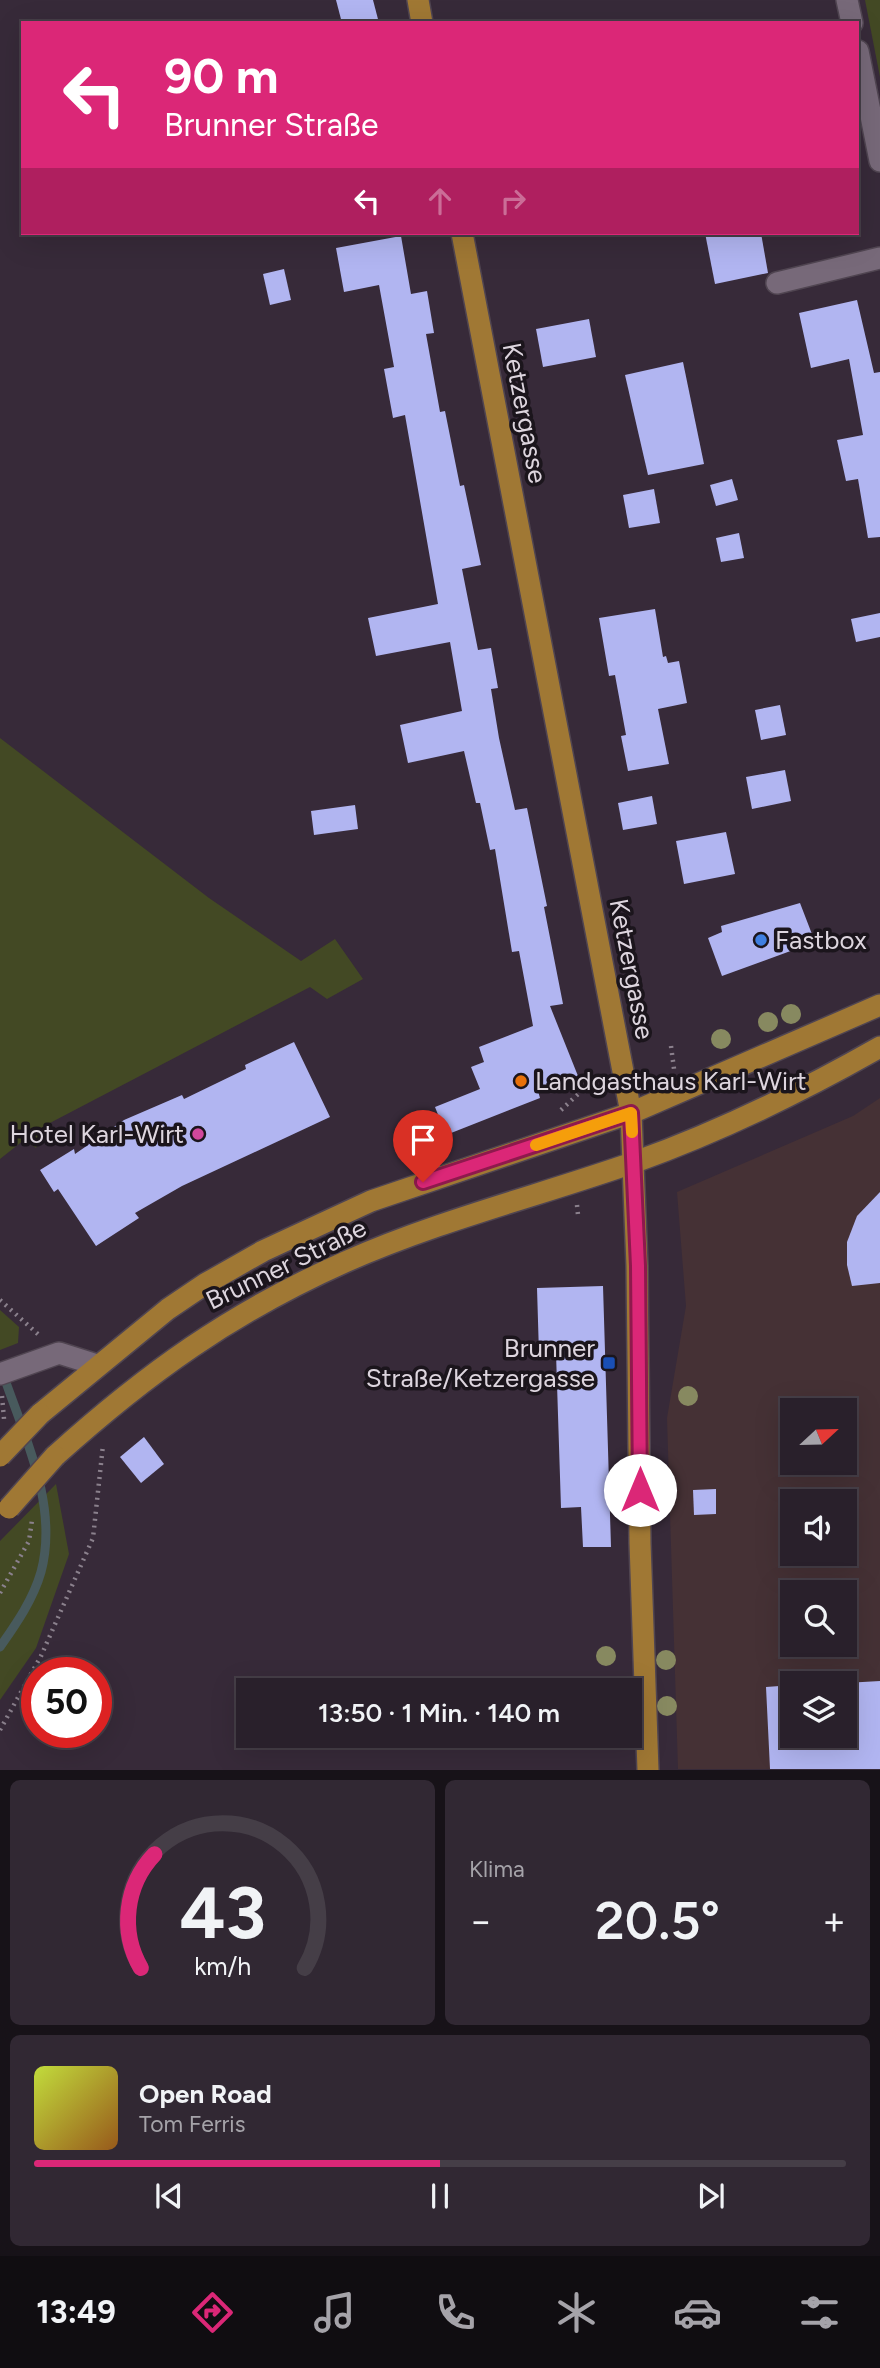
<!DOCTYPE html>
<html lang="de">
<head>
<meta charset="utf-8">
<style>
	:root { --surface:#29202b; --page:#312833; --text:#f1f3f6; --muted:#a5a3a9; --line:#453e47; --accent:#db2777 }
	body { margin:0; font-family:Figtree,sans-serif; background:var(--page); color:var(--text); height:100vh; display:flex; flex-direction:column; font-size:26px; white-space:nowrap }
	* { box-sizing:border-box; margin:0 }
	p { font-size:23px; color:var(--muted) }
	.icon { flex:none; width:38px; height:38px; fill:none; stroke:currentColor; stroke-width:2; stroke-linecap:round; stroke-linejoin:round }
	.map { position:relative; height:1770px; overflow:hidden }
	.panel { display:flex; flex-direction:column; gap:10px; padding:10px; background:#171218; flex:1 }
	.panel>* { flex:none }
	.guide { position:absolute; left:21px; top:21px; width:838px; height:214px; border-radius:0px; box-shadow:0 7px 28px #0002,0 0 0 2px var(--line); background:#db2777; color:#fff; overflow:hidden }
	.needle { width:46px; rotate:68deg }
	.controls { position:absolute; left:780px; top:1398px; display:grid; gap:14px }
	.controls a { display:grid; place-items:center; width:77px; height:77px; border-radius:0px; background:var(--surface); box-shadow:0 7px 28px #0002,0 0 0 2px var(--line); font-size:35px }
	.speed { position:absolute; left:21px; top:1657px; display:flex; gap:14px; font-size:35px; font-weight:700; text-align:center }
	.speed>* { display:grid; place-content:center; width:91px; height:91px; border-radius:50%; background:var(--surface); box-shadow:0 7px 28px #0002,0 0 0 2px var(--line); line-height:1 }
	.speed .limit { border:10px solid #d22; background:#fff; color:#111 }
	.pin { position:absolute; display:grid; place-items:center; width:60px; height:60px; color:#fff; margin:-72px -30px; border-radius:50% 50% 50% 0; rotate:-45deg; box-shadow:0 0 7px #0007 }
	.pin .icon { rotate:45deg }
	.me { position:absolute; width:77px; margin:-38px; rotate:0deg; stroke-linejoin:round; filter:drop-shadow(0 0 5px #0008) }
	.turn { display:flex; align-items:center; gap:24px; height:147px; padding:0 28px; font-size:32px }
	.turn .icon { width:91px; height:91px; stroke-width:2.5 }
	.turn b { display:block; font-size:49px; line-height:60px }
	.lanes { display:flex; align-items:center; height:66px; padding:0 28px; background:#0003; justify-content:center; gap:35px; direction:ltr }
	.lanes .off { opacity:.35 }
	.big { font-size:52px; font-weight:600; line-height:1.1 }
	.panel .card { flex:1; display:flex; flex-direction:column; justify-content:center; gap:10px; min-width:0; padding:0 24px; border-radius:10px; background:var(--page) }
	.panel .dial { align-items:center; gap:0 }
	.dial svg { height:182px; overflow:visible; fill:none; stroke:var(--line); stroke-width:7; stroke-linecap:round; text-anchor:middle }
	.dial text { fill:var(--text); stroke:none }
	.song { display:flex; align-items:center; gap:21px }
	.cover { width:84px; height:84px; border-radius:10px; background:linear-gradient(135deg,hsl(70 70% 55%),hsl(30 70% 35%)) }
	.played { height:7px; border-radius:4px; background:linear-gradient(90deg,var(--accent) 50%,var(--line) 50%) }
	.keys { display:flex; justify-content:space-around; direction:ltr }
	.heat { display:flex; justify-content:space-between; align-items:center; font-size:38px; direction:ltr }
	.panel .tiles { flex:1; display:grid; gap:10px; grid-template-columns:1fr 1fr }
	.card:last-child { grid-column:span 2 }
	.trip { position:absolute; left:236px; top:1678px; width:406px; height:70px; border-radius:0px; background:var(--surface); box-shadow:0 7px 28px #0002,0 0 0 2px var(--line); font-weight:600; line-height:70px; text-align:center }
	.tab-bar { display:flex; height:112px; justify-content:space-around; align-items:center; background:#100d11; color:var(--muted) }
	.tab-bar .icon { width:49px; height:49px }
	.tab-bar .selected { color:var(--accent) }
	.tab-bar b { font-size:32px; color:var(--text) }
	.map>svg:first-child { display:block }
	.commercial { fill:#453135; fill-rule:evenodd }
	.green { fill:#434924 }
	.lines { fill:none; stroke-linecap:round; stroke-linejoin:round }
	.stream { stroke:#485a5d; stroke-width:9 }
	.building { fill:#b1b5f1 }
	.minor-casing { stroke:#504551; stroke-width:24 }
	.major-casing { stroke:#504551; stroke-width:24 }
	.path { stroke:#8b818d; stroke-width:4.5; stroke-dasharray:2 5; stroke-linecap:butt }
	.minor { stroke:#776979; stroke-width:21 }
	.major { stroke:#a07834; stroke-width:21 }
	.major-bridge-casing { stroke:#504551; stroke-width:24; stroke-linecap:butt }
	.major-bridge { stroke:#a07834; stroke-width:21 }
	.tree { fill:#878960 }
	.route-casing { stroke:#8e194d; stroke-width:18 }
	.route { stroke:#db2777; stroke-width:12 }
	.slow { stroke:#f59e0b; stroke-width:12 }
	.shop-dot { fill:#3f7fe0; stroke:#1b151c; stroke-width:2.5 }
	.food-dot { fill:#e8710a; stroke:#1b151c; stroke-width:2.5 }
	.hotel-dot { fill:#d1479c; stroke:#1b151c; stroke-width:2.5 }
	.transit-dot { fill:#1a4fb4; stroke:#1b151c; stroke-width:2.5 }
	.labels { text-anchor:middle; dominant-baseline:central; stroke-width:7; stroke-linejoin:round; paint-order:stroke }
	.street-label { font-size:26px; fill:#ddd5de; stroke:#1b151c }
	.poi-label { font-size:26px; fill:#ddd5de; stroke:#1b151c; text-anchor:start }
</style>
</head>
<body>
<div class="map">
<svg width="880" height="1770" viewBox="0 0 880 1770">
	<rect width="100%" height="100%" fill="#372a39"/>
	<path class="commercial" d="M880,1098V1769H678L667,1418L686,1306L677,1192L853,1116ZM793,1410H845V1463H793ZM793,1502H845V1554H793ZM793,1592H845V1645H793ZM793,1684H845V1736H793Z"/>
	<g class="green">
		<polygon points="865,0 880,0 880,77"/>
		<polygon points="0,738 209,898 301,961 335,939 363,979 327,999 310,987 48,1124 36,1148 24,1140 0,1159"/>
		<polygon points="0,1310 19,1327 18,1343 0,1350"/>
		<polygon points="56,1484 69,1554 36,1648 0,1700 0,1541"/>
	</g>
	<g class="lines">
		<path class="stream" d="M0,1647C16,1624 33,1600 41,1572C59,1505 24,1436 3,1374"/>
	</g>
	<g class="building">
		<polygon points="336,0 373,0 379,23 342,23"/>
		<polygon points="705,233 761,233 768,273 715,284"/>
		<polygon points="401,236 411,294 427,291 434,333 426,334 440,412 445,411 460,486 464,485 481,565 462,569 478,650 491,648 498,688 491,689 499,738 515,810 527,808 547,906 544,907 563,1004 550,1006 578,1076 538,1091 540,1098 446,1135 435,1107 480,1089 471,1067 484,1062 479,1047 533,1026 519,951 512,952 495,849 490,850 480,803 476,803 464,751 408,763 400,725 462,711 450,642 376,656 368,618 438,604 405,415 393,418 384,369 394,367 379,285 344,292 336,248"/>
		<polygon points="284,269 291,300 270,305 263,274"/>
		<polygon points="857,300 874,373 880,372 880,537 868,538 858,479 846,481 837,440 863,435 849,359 811,368 799,313"/>
		<polygon points="589,319 596,357 543,367 536,329"/>
		<polygon points="683,362 704,464 648,475 625,375"/>
		<polygon points="732,479 738,500 716,506 710,485"/>
		<polygon points="654,489 660,523 629,528 623,495"/>
		<polygon points="739,533 744,558 721,562 716,538"/>
		<polygon points="655,609 663,657 666,656 668,663 679,661 687,703 658,709 669,764 628,771 621,736 626,735 615,675 609,676 599,618"/>
		<polygon points="880,613 880,637 856,642 851,619"/>
		<polygon points="780,705 786,735 761,740 755,710"/>
		<polygon points="785,770 791,801 752,809 746,777"/>
		<polygon points="652,796 657,824 623,830 618,803"/>
		<polygon points="355,805 358,829 314,835 311,811"/>
		<polygon points="726,832 735,874 684,884 676,841"/>
		<polygon points="800,903 815,942 722,976 708,938 722,932 721,926"/>
		<polygon points="294,1042 330,1117 182,1186 135,1213 139,1218 96,1246 58,1189 54,1192 40,1170 74,1149 75,1154 124,1120 182,1095 184,1099 246,1069 245,1065"/>
		<polygon points="880,1192 880,1283 852,1286 847,1265 847,1242 857,1216"/>
		<polygon points="603,1286 611,1547 583,1547 581,1507 561,1508 556,1353 539,1354 537,1288"/>
		<polygon points="144,1437 164,1464 141,1483 120,1457"/>
		<polygon points="716,1489 716,1514 694,1515 693,1490"/>
		<polygon points="880,1681 880,1769 770,1769 766,1687 793,1685 793,1736 845,1736 845,1683"/>
	</g>
	<g class="lines">
		<defs>
			<g id="minor">
				<polyline points="847,0 852,23"/>
				<polyline points="858,51 880,161"/>
				<polyline points="777,283 880,258"/>
				<polyline points="422,1160 436,1178"/>
				<polyline points="0,1374 59,1353 97,1365"/>
			</g>
			<g id="major">
				<polyline points="418,0 422,23"/>
				<polyline points="462,233 631,1113 637,1266 640,1543 648,1770"/>
				<polyline points="40,1414 168,1309 205,1284 263,1251 371,1201 631,1113 880,1005"/>
				<path d="M55,1456C147,1373 231,1313 345,1262C440,1220 538,1196 635,1162C721,1131 801,1092 880,1047"/>
			</g>
		</defs>
		<use href="#minor" class="minor-casing"/>
		<use href="#major" class="major-casing"/>
		<g class="path">
			<polyline points="671,1046 674,1069"/>
			<polyline points="561,1110 589,1084"/>
			<polyline points="577,1205 578,1215"/>
			<polyline points="0,1300 40,1336"/>
			<polyline points="2,1396 4,1419"/>
			<polyline points="0,1593 29,1541 32,1520"/>
			<polyline points="0,1730 41,1656 93,1538 103,1445"/>
		</g>
		<use href="#minor" class="minor"/>
		<use href="#major" class="major"/>
		<defs>
			<g id="major-bridge">
				<polyline points="0,1456 40,1414"/>
				<polyline points="9,1508 55,1456"/>
			</g>
		</defs>
		<use href="#major-bridge" class="major-bridge-casing"/>
		<use href="#major-bridge" class="major-bridge"/>
	</g>
	<g class="tree">
		<circle cx="791" cy="1014" r="10"/>
		<circle cx="768" cy="1022" r="10"/>
		<circle cx="721" cy="1039" r="10"/>
		<circle cx="688" cy="1396" r="10"/>
		<circle cx="606" cy="1656" r="10"/>
		<circle cx="666" cy="1660" r="10"/>
		<circle cx="667" cy="1706" r="10"/>
	</g>
	<g class="lines">
		<defs>
			<polyline id="route" points="423,1182 631,1113 638,1266 640,1490"/>
		</defs>
		<use href="#route" class="route-casing"/>
		<use href="#route" class="route"/>
		<polyline class="slow" points="536,1145 631,1113 632,1132"/>
	</g>
	<circle class="shop-dot" cx="761" cy="940" r="7"/>
	<circle class="food-dot" cx="521" cy="1081" r="7"/>
	<circle class="hotel-dot" cx="198" cy="1134" r="7"/>
	<rect class="transit-dot" x="602" y="1356" width="14" height="14" rx="3.5"/>
	<g class="labels">
		<g class="street-label">
			<text transform="translate(525 413) rotate(79)">Ketzergasse</text>
			<text transform="translate(632 969) rotate(79)">Ketzergasse</text>
			<text transform="translate(286 1264) rotate(-26)">Brunner Straße</text>
		</g>
		<g class="poi-label">
			<text x="775" y="940">Fastbox</text>
			<text x="535" y="1081">Landgasthaus Karl-Wirt</text>
			<text x="184" y="1134" text-anchor="end">Hotel Karl-Wirt</text>
			<text x="595" y="1348" text-anchor="end">Brunner<tspan x="595" dy="30">Straße/Ketzergasse</tspan></text>
		</g>
	</g>
</svg>
<div class="controls">
<a><svg class="needle" viewBox="-14 -14 28 28"><path d="M0-13l5 13h-10z" fill="#e53935"/><path d="M0 13l5-13h-10z" fill="#a5a3a9"/></svg></a>
<a><svg class="icon" aria-label="sound" viewBox="0 0 24 24"><path d="M4 9h4l5-4v14l-5-4H4zM17 9q2 3 0 6"/></svg></a>
<a><svg class="icon" aria-label="search" viewBox="0 0 24 24"><circle cx="10" cy="10" r="6"/><path d="M15 15l6 6"/></svg></a>
<a><svg class="icon" aria-label="layers" viewBox="0 0 24 24"><path d="M12 4l9 5-9 5-9-5zM3 14l9 5 9-5"/></svg></a>
</div>
<div class="speed"><div class="limit">50</div></div>
<div class="pin" style="left:423px;top:1182px;background:#d93025"><svg class="icon" aria-label="arrive" viewBox="0 0 24 24"><path d="M6 21V4h12l-3 4 3 4H6"/></svg></div>
<svg class="me" style="left:640px;top:1490px" viewBox="-20 -20 40 40"><circle r="19" fill="#fff"/><path d="M0-13L10 11 0 6-10 11z" fill="#db2777"/></svg>
<div class="trip">13:50 · 1 Min. · 140 m</div>
<div class="guide">
<div class="turn"><svg class="icon" aria-label="left" viewBox="0 0 24 24"><path d="M17 20v-9H6M10 6l-5 5 5 5"/></svg><div><b>90 m</b>Brunner Straße</div></div>
<div class="lanes"><svg class="icon" aria-label="left" viewBox="0 0 24 24"><path d="M17 20v-9H6M10 6l-5 5 5 5"/></svg><svg class="icon off" aria-label="ahead" viewBox="0 0 24 24"><path d="M12 20V5M6 11l6-6 6 6"/></svg><svg class="icon off" aria-label="right" viewBox="0 0 24 24"><path d="M7 20v-9h11M14 6l5 5-5 5"/></svg></div>
</div>
</div>
<section class="panel">
<div class="tiles">
<div class="card dial"><svg viewBox="0 0 100 80">
<path d="M14 69A42 42 0 1 1 86 69"/>
<path d="M14 69A42 42 0 0 1 20 19" stroke="#db2777"/>
<text x="50" y="56" font-size="32" font-weight="700">43</text>
<text x="50" y="72" font-size="11">km/h</text>
</svg></div>
<div class="card"><p>Klima</p>
<div class="heat"><a>−</a><b class="big">20.5°</b><a>+</a></div>
</div>
<div class="card">
<div class="song"><i class="cover"></i><div><b>Open Road</b><p>Tom Ferris</p></div></div>
<div class="played"></div>
<div class="keys"><svg class="icon" aria-label="previous" viewBox="0 0 24 24"><path d="M18 5L8 12l10 7zM5 5v14"/></svg><svg class="icon" aria-label="pause" viewBox="0 0 24 24"><path d="M8 5v14M16 5v14"/></svg><svg class="icon" aria-label="next" viewBox="0 0 24 24"><path d="M6 5l10 7-10 7zM19 5v14"/></svg></div>
</div>
</div>
</section>
<nav class="tab-bar">
<b>13:49</b>
<svg class="icon selected" aria-label="directions" viewBox="0 0 24 24"><path d="M12 3l9 9-9 9-9-9zM9 14v-3h6M13 9l2 2-2 2"/></svg>
<svg class="icon" aria-label="music" viewBox="0 0 24 24"><path d="M9 18V5l10-2v13"/><circle cx="6" cy="18" r="3"/><circle cx="16" cy="16" r="3"/></svg>
<svg class="icon" aria-label="phone" viewBox="0 0 24 24"><path d="M5 4h4l2 5-3 2q2 4 5 5l2-3 5 2v4C11 20 4 13 5 4z"/></svg>
<svg class="icon" aria-label="climate" viewBox="0 0 24 24"><path d="M12 3v18M4 7l16 10M4 17L20 7"/></svg>
<svg class="icon" aria-label="car" viewBox="0 0 24 24"><path d="M5 17H2v-5l4-1 3-4h7l3 4 3 1v5h-3M9 17h6M6 11h13"/><circle cx="7" cy="17" r="2"/><circle cx="17" cy="17" r="2"/></svg>
<svg class="icon" aria-label="filters" viewBox="0 0 24 24"><path d="M4 7h16M4 17h16"/><circle cx="9" cy="7" r="2"/><circle cx="15" cy="17" r="2"/></svg>
</nav>
</body>
</html>
